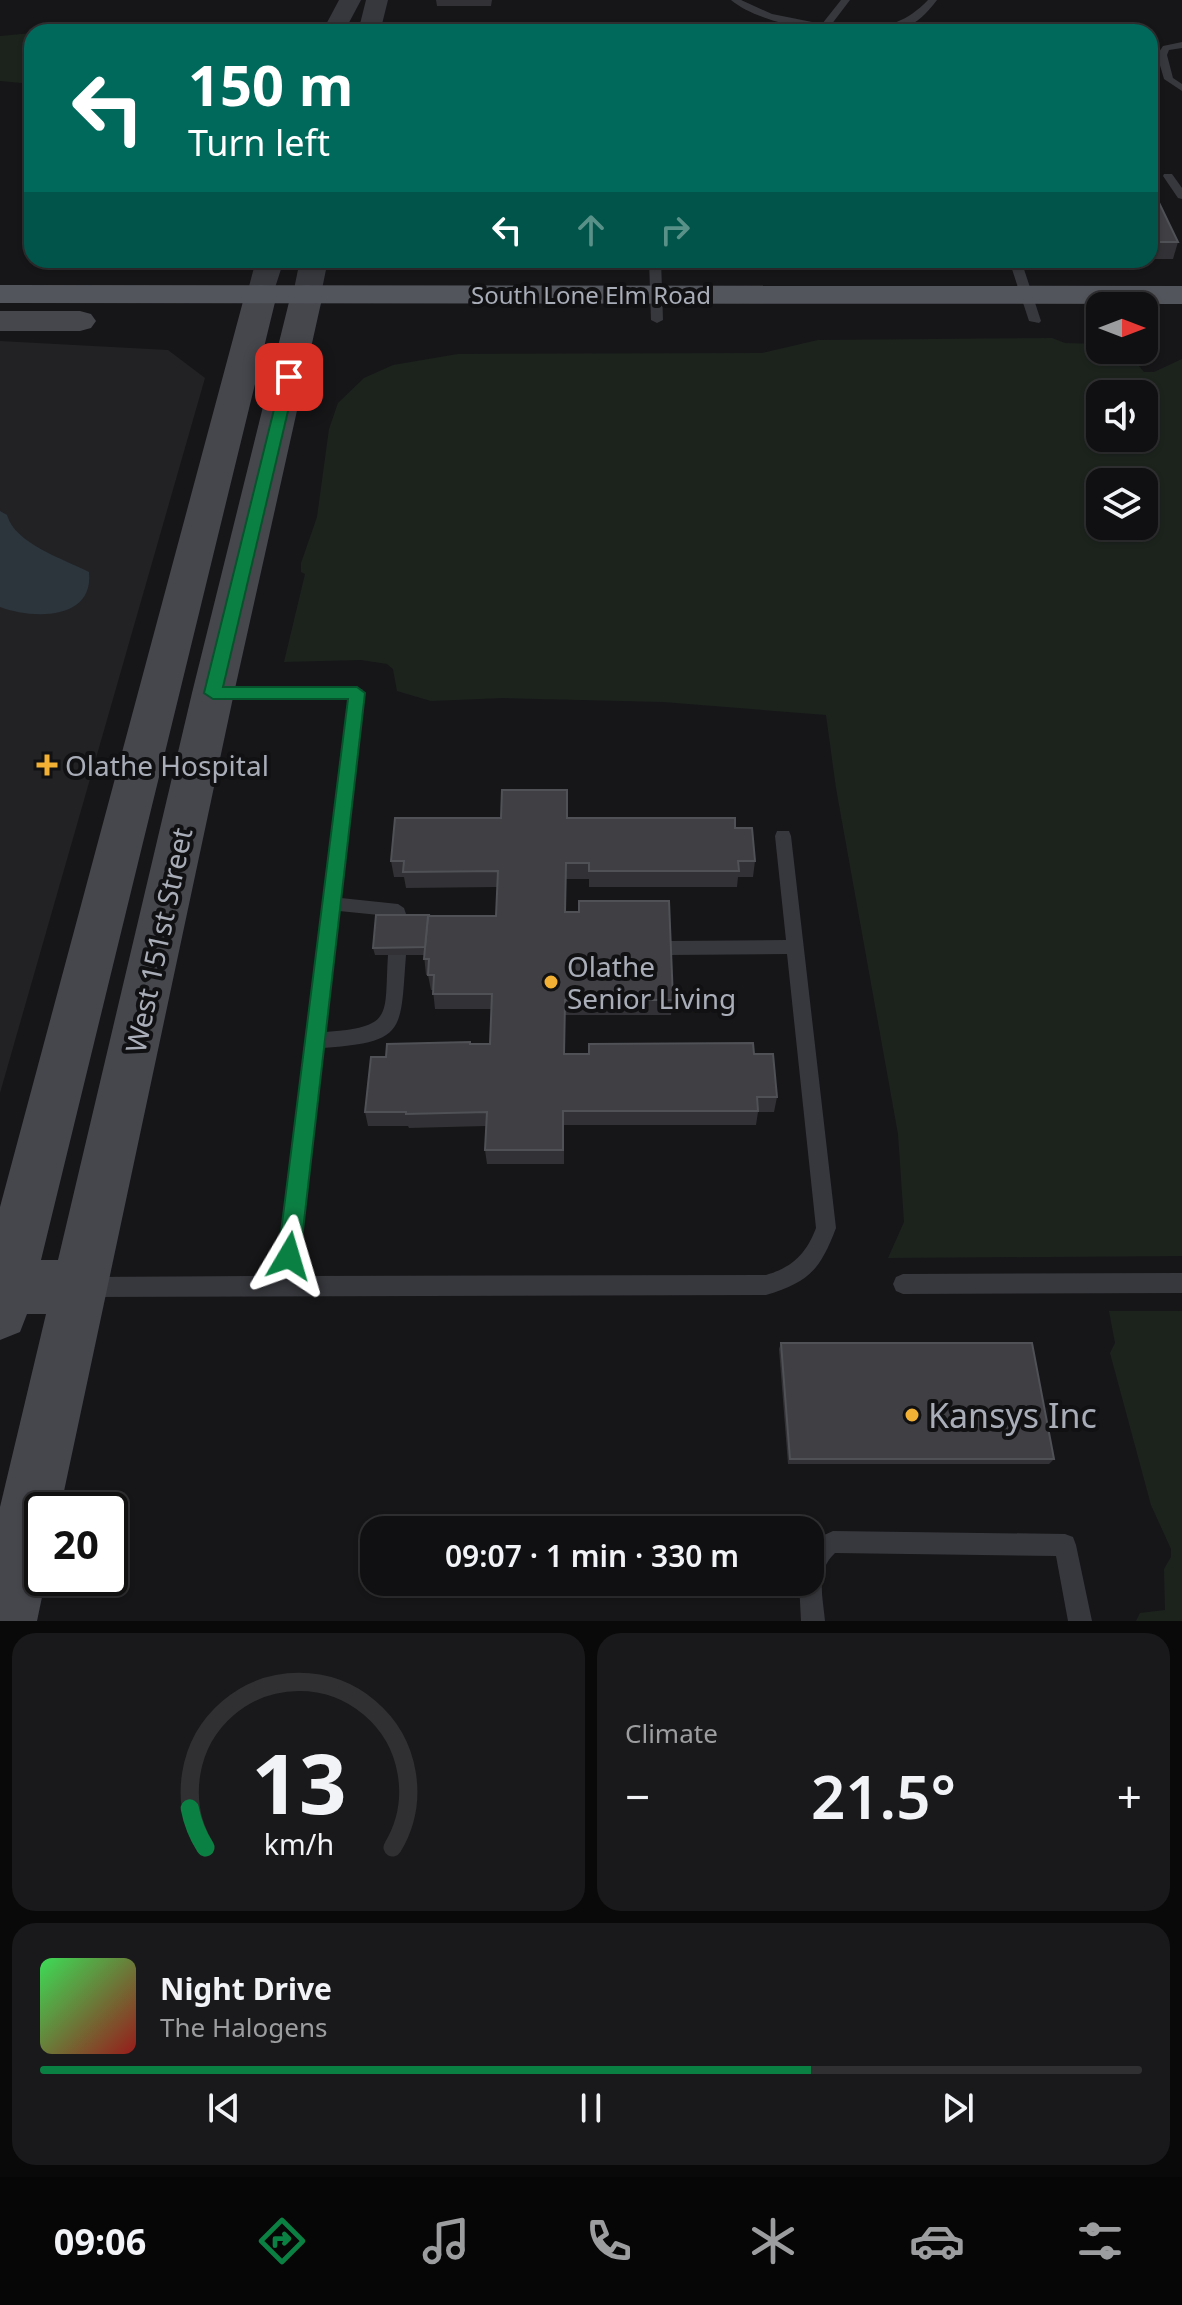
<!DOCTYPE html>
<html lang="en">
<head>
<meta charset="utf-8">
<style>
	:root { --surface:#101012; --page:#19191b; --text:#f1f3f6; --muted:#9c9d9f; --line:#303032; --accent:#0b8043 }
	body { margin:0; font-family:"Noto Sans",sans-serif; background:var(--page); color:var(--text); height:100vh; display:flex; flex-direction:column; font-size:30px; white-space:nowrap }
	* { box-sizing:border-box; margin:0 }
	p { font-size:26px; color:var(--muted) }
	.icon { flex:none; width:44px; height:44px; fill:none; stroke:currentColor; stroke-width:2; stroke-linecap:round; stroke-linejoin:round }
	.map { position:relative; height:1621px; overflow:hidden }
	.drawer { display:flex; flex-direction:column; gap:12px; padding:12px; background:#09090a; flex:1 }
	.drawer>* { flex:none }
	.top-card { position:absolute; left:24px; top:24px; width:1134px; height:244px; border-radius:24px; box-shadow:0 2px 6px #0004,0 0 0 2px var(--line); background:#00695c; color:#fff; overflow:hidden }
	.needle { width:52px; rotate:90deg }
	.buttons { position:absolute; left:1086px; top:292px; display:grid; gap:16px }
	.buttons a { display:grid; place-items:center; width:72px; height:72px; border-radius:16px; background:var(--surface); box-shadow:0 2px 6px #0004,0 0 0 2px var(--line); font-size:40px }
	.speed { position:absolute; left:24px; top:1492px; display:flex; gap:16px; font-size:40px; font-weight:700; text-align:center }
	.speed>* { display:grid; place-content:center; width:104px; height:104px; border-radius:50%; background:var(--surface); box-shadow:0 2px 6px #0004,0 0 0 2px var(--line); line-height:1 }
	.speed .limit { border:4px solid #111; border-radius:12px; background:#fff; color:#111 }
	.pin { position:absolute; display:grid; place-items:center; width:68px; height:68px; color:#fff; margin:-34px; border-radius:16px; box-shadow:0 4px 12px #0006 }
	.me { position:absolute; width:88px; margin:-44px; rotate:7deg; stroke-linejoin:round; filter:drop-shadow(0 0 6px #0008) }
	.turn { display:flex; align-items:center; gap:28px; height:168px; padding:0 32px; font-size:36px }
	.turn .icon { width:104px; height:104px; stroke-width:2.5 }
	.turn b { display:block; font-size:56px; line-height:68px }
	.lanes { display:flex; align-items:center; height:76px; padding:0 32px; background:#0003; justify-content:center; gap:40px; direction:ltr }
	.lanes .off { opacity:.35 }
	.big { font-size:60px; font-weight:600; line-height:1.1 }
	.drawer .tile { flex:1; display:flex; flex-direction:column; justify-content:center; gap:12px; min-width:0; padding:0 28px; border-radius:24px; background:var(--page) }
	.drawer .dial { align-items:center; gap:0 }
	.dial svg { height:208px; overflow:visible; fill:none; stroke:var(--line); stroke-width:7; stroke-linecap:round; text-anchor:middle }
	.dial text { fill:var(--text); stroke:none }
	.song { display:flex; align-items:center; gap:24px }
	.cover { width:96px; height:96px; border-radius:12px; background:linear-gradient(135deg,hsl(130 70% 55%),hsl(0 70% 35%)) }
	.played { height:8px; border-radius:4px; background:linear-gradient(90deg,var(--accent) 70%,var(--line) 70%) }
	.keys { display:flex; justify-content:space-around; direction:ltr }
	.heat { display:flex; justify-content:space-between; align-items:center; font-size:44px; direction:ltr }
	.drawer .tiles { flex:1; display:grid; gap:12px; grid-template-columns:1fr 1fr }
	.tile:last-child { grid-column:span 2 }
	.trip { position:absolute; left:360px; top:1516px; width:464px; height:80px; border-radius:24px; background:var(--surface); box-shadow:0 2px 6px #0004,0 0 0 2px var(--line); font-weight:600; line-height:80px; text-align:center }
	.menu { display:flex; height:128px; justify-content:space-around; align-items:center; background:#060607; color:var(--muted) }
	.menu .icon { width:56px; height:56px }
	.menu .on { color:var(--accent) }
	.menu b { font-size:36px; color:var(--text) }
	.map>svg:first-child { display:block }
	.built { fill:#222225 }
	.green { fill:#1c231d; fill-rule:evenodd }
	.water { fill:#2c353c }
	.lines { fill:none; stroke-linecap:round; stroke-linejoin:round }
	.service { fill:#37383d; fill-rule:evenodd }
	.tertiary { fill:#37383d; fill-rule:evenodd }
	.secondary { fill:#45474d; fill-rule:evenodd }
	.primary { fill:#53555c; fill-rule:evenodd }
	.wall { fill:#323236 }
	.building { fill:#3f3f44; stroke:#4f5156; stroke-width:2 }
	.route { fill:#0b8043; stroke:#07532c; stroke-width:2 }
	.poi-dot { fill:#f2b134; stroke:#111113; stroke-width:3 }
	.labels { text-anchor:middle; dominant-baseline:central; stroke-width:8; stroke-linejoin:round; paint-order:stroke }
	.far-street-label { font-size:24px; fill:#a8adb8; stroke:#111113 }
	.poi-label { font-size:28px; fill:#a8adb8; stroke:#111113; text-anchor:start }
	.street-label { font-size:28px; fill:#a8adb8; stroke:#111113 }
	.near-poi-label { font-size:34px; fill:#a8adb8; stroke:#111113; text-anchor:start }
</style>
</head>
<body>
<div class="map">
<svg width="1182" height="1621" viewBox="0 0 1182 1621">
	<rect width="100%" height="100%" fill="#161618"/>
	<polygon class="built" points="0,341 168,350 205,378 0,1093"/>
	<g class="green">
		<polygon points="32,33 32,84 0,81 0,36"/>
		<path d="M1052,338L1065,343L1100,344V350H1130L1138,357V365L1144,372H1154L1182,359V1256L888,1258L904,1222L898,1134L836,788L826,715L663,702L503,698L431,701L397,691L393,669L387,664L361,660L284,662L305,574L301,572V563L317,517L329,429L338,403L364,378L393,365L458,354L762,353L818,340ZM1144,394V438H1100V394ZM1144,482V526H1100V482Z"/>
		<polygon points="1109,1311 1182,1311 1182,1621 1136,1621 1140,1613 1165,1610 1164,1569 1171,1557 1171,1549 1151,1505 1110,1353 1115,1343"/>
	</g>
	<path class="water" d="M0,511L7,515C15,544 64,559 89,572C94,621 32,619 0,607Z"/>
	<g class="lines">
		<g class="service">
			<path d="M731,0H741L772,14L822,24L841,0H850L831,25C872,29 898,31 928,0H937C930,9 921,20 910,25C868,43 765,29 731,0Z"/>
			<polygon points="1182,42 1182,48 1169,50 1167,55 1173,78 1182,84 1182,91 1164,79 1157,55 1163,46"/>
			<polygon points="1164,174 1172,174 1182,188 1182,199 1178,198 1163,176"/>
			<polygon points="649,260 661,260 663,320 657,323 651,320"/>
			<polygon points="1009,260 1021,260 1041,321 1039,323 1029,321"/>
			<path d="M213,688L362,689L364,693L341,898L398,904L404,908L409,923L406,928L400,930L394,928L389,916L339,911L325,1032C395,1027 384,1016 388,955L391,950L397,948L403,950L406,955C400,1031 407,1042 323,1048L296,1276L766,1275C793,1267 806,1254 816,1228L787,954L669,955L663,953L660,948L663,943L669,941L786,940L775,836L777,831H789L791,836L836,1228C820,1270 809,1282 766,1295L87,1297L80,1294L77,1287L80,1280L87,1277L276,1276L349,698H213L206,693Z"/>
			<polygon points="1182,1273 1182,1293 903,1294 896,1291 893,1284 896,1277 903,1274"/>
			<path d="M833,1531L1065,1534L1073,1537L1076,1545L1092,1621H1068L1056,1556L835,1553C815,1571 823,1597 825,1621H801L799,1582H810V1547L820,1537Z"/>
		</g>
		<g class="tertiary">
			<polygon points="339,0 361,0 344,32 322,32"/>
			<polygon points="366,0 388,0 380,32 358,32"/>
			<polygon points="256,260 284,260 271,300 261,303 251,300 247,294"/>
			<polygon points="300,260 328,260 321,294 317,300 307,303 297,300 293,294"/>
		</g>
		<g class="secondary">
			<polygon points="261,285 272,287 277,294 41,1260 58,1260 192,693 291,294 296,287 307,285 318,287 323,294 234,693 60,1510 42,1510 42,1578 46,1578 37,1621 0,1621 0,1507 46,1314 27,1314 20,1332 0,1340 0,1207 245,294 250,287"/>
			<polygon points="0,311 80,311 91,314 96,321 91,328 80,331 0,331"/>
		</g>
		<polygon class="primary" points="0,285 1182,286 1182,304 0,303"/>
	</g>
	<g class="wall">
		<polygon points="436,0 492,0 491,6 437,6"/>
		<polygon points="1150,184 1178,242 1173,259 1150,259"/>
		<polygon points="680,260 773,260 773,262 680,263"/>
		<polygon points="567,818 735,828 755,861 753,877 738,877 737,887 589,887 589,879 566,879 566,912 673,1000 671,1015 565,1015 565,1054 754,1054 777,1097 774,1112 758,1112 756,1125 564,1125 564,1164 487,1164 485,1150 486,1126 409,1128 408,1126 368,1126 365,1112 386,1057 470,1044 490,1044 492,1009 435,1009 433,990 431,990 428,975 426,975 424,955 375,955 373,948 430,916 496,916 497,887 406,888 404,877 394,877 391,861"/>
		<polygon points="781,1343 1054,1459 1049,1464 788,1464 779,1349"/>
	</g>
	<g class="building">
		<polygon points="1150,184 1178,242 1150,242"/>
		<polygon points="502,790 567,790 567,818 735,818 735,828 752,828 755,861 738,861 739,871 589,871 589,863 566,863 565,912 579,912 579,901 669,901 673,1000 565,1000 564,1054 589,1054 589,1044 753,1043 754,1054 773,1054 777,1097 757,1097 758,1111 563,1111 563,1150 485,1150 487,1112 406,1114 406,1112 365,1112 371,1057 386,1057 387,1044 470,1042 470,1044 490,1044 492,994 433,994 434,975 428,975 429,959 424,959 428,916 496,916 498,871 403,872 404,861 391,861 395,818 501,818"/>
		<polygon points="376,915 430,915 428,916 425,947 373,948"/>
		<polygon points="781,1343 1032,1343 1054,1459 790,1459"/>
	</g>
	<polygon class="route" points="289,373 296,377 223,687 357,687 365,693 300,1256 297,1263 289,1267 281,1263 278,1256 348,699 213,699 204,693 282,377"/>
	<g class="poi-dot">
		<path d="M43 753h8v8h8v8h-8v8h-8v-8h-8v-8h8z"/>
		<circle cx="551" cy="982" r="8"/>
		<circle cx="912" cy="1415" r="8"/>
	</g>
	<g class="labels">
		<g class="far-street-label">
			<text x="591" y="294">South Lone Elm Road</text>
		</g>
		<g class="poi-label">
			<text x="65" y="765">Olathe Hospital</text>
			<text x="567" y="966">Olathe<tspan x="567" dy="32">Senior Living</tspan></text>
		</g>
		<g class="street-label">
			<text transform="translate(158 940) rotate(-78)">West 151st Street</text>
		</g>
		<g class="near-poi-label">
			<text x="928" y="1415">Kansys Inc</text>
		</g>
	</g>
</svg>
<div class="buttons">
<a><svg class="needle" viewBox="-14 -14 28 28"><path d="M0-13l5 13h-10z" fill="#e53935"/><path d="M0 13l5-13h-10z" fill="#9c9d9f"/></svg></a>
<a><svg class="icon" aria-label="sound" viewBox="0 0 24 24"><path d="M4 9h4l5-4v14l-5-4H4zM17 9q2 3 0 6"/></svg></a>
<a><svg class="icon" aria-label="layers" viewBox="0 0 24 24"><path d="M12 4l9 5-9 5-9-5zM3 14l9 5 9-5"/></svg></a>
</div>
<div class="speed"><div class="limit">20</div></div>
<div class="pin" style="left:289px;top:377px;background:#d93025"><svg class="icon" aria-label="arrive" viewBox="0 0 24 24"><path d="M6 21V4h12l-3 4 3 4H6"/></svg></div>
<svg class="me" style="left:289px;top:1256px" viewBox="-20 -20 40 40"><path d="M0-17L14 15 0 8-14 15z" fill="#0b8043" stroke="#fff" stroke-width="4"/></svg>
<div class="trip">09:07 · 1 min · 330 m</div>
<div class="top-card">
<div class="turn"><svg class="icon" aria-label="left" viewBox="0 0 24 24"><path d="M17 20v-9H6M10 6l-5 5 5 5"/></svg><div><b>150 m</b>Turn left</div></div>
<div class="lanes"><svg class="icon" aria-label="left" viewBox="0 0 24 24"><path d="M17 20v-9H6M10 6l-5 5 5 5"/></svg><svg class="icon off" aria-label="ahead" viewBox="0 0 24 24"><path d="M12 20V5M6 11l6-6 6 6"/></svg><svg class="icon off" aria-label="right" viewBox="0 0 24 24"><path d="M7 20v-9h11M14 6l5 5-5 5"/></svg></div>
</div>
</div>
<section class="drawer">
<div class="tiles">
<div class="tile dial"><svg viewBox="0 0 100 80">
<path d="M14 69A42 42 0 1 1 86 69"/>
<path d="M14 69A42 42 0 0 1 8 54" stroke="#0b8043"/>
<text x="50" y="56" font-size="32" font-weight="700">13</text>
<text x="50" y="72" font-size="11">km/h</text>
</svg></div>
<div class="tile"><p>Climate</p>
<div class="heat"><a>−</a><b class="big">21.5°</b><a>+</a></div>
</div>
<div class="tile">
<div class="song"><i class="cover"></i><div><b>Night Drive</b><p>The Halogens</p></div></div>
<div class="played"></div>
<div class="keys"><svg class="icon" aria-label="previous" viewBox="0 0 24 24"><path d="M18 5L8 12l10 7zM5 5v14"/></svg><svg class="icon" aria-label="pause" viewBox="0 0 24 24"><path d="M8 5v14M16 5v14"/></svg><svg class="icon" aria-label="next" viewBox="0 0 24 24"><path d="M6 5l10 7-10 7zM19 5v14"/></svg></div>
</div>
</div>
</section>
<nav class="menu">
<b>09:06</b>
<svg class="icon on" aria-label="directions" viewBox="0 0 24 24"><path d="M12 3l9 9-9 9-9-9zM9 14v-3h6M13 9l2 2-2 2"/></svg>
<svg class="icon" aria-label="music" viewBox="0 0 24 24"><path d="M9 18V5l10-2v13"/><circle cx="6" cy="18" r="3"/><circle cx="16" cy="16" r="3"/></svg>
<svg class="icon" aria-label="phone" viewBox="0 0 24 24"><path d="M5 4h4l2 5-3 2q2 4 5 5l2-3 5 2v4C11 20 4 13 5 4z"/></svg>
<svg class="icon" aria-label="climate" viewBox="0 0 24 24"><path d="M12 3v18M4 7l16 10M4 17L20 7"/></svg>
<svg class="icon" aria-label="car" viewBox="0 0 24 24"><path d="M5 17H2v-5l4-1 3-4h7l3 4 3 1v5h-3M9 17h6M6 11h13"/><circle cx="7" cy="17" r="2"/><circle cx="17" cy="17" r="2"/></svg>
<svg class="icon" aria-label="filters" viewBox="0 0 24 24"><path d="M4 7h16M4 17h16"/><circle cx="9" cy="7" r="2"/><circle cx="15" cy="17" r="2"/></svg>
</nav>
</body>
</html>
